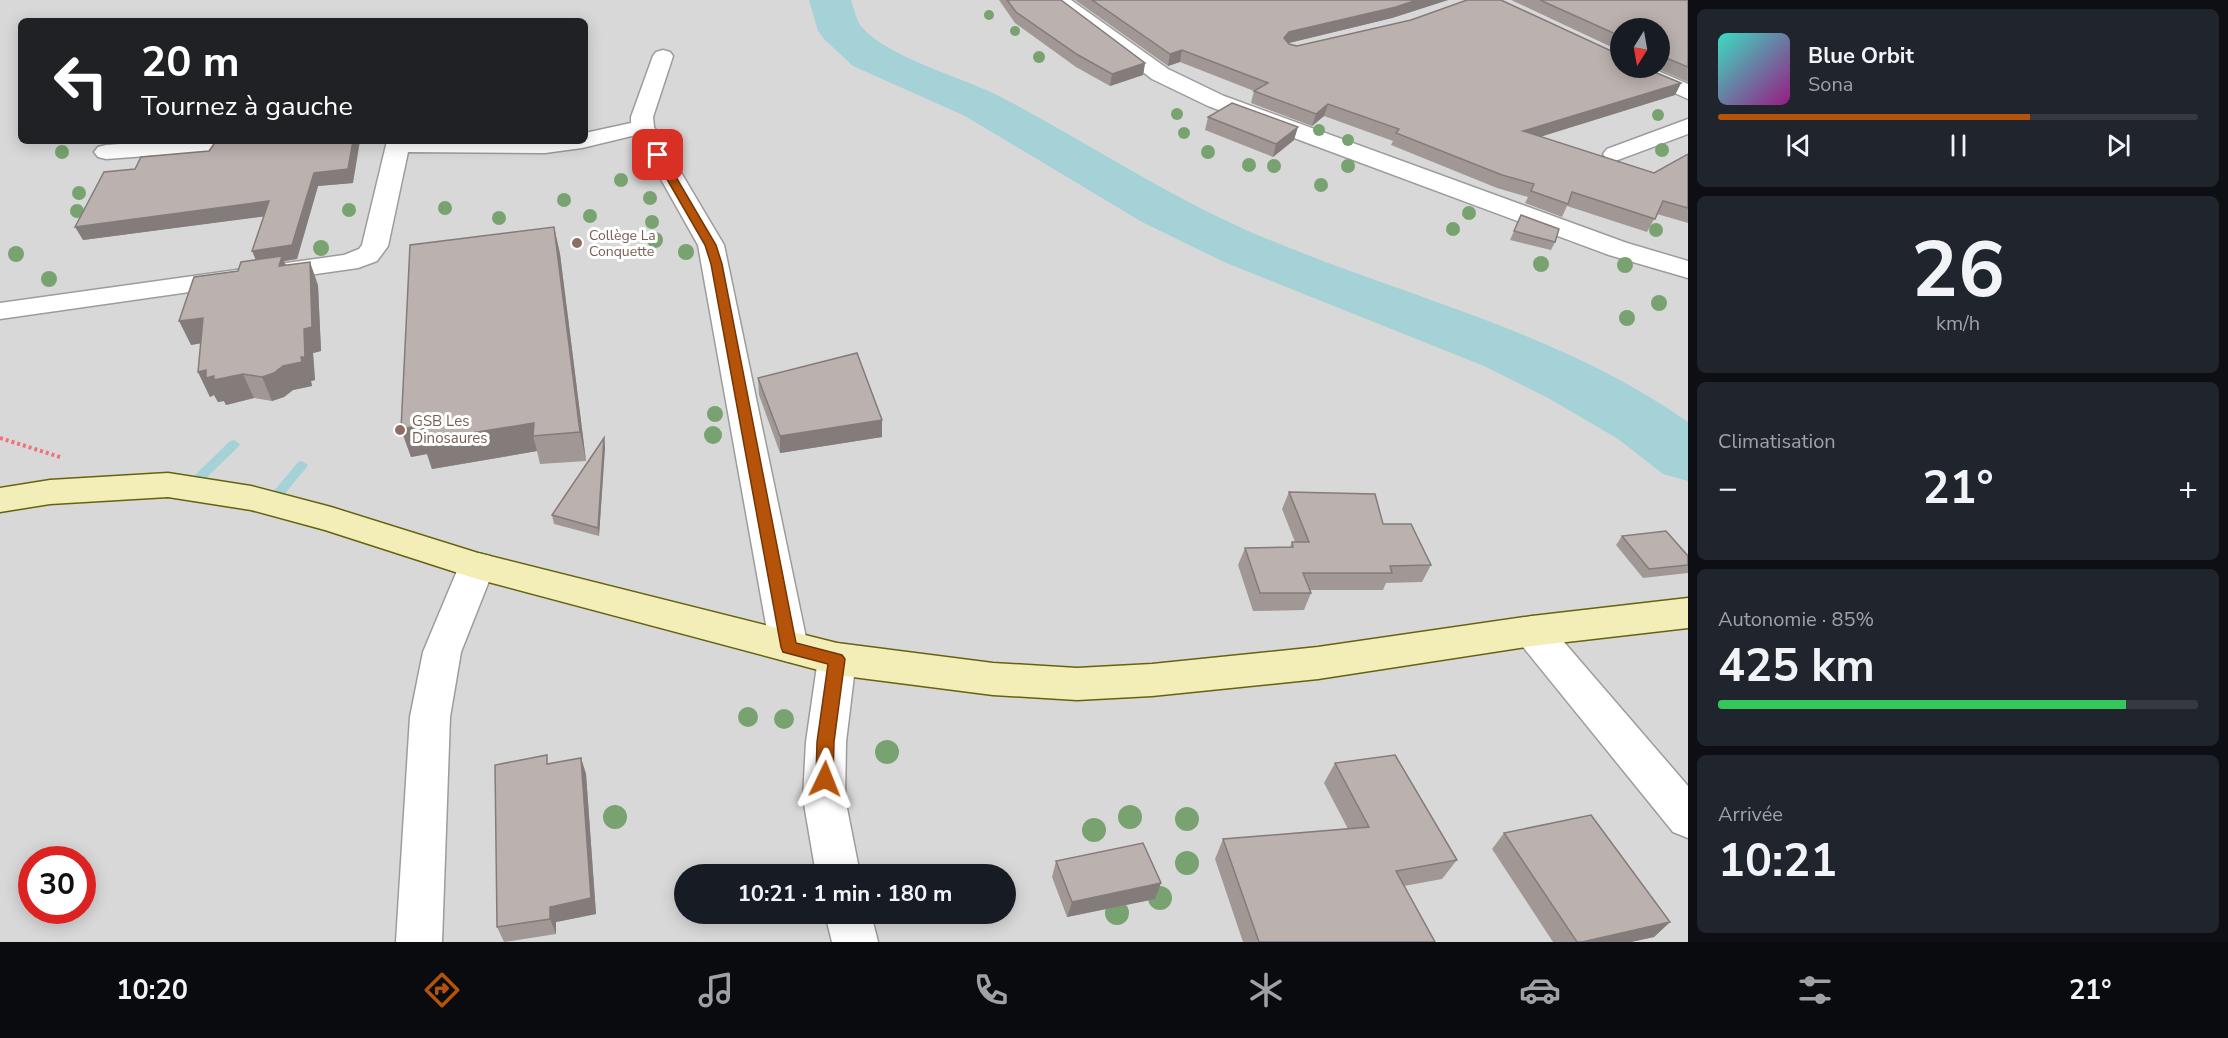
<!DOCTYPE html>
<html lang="fr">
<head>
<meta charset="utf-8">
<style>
	:root { --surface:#171b24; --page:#20242c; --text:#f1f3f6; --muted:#9ea1a6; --line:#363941; --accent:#b45309 }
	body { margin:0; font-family:"Nunito Sans",sans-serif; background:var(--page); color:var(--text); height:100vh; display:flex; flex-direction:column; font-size:22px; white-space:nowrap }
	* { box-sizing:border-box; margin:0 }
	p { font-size:20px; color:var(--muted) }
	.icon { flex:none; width:33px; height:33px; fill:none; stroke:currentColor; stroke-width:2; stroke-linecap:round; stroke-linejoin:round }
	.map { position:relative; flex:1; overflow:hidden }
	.sheet { display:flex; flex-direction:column; gap:9px; padding:9px; background:#0d0f14; width:540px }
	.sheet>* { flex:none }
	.guide { position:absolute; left:18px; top:18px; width:570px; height:126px; border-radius:9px; box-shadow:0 3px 15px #0003; background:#202124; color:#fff; overflow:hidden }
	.needle { width:39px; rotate:191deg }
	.fabs { position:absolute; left:1610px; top:18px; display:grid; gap:12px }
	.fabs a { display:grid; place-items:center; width:60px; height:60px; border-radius:50%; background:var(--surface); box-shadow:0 3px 15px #0003; font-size:30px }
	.speed { position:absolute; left:18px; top:846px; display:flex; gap:12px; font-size:30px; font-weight:700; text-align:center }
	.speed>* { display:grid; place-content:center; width:78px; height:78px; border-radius:50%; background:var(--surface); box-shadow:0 3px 15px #0003; line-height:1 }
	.speed .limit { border:9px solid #d22; background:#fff; color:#111 }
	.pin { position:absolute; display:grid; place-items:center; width:51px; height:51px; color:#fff; margin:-26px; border-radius:12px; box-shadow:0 3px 9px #0006 }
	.me { position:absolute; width:66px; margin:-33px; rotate:2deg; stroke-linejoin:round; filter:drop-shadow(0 0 4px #0008) }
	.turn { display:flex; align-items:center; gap:21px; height:126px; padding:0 24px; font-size:27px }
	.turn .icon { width:78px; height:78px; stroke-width:2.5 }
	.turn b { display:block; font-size:42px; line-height:51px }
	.big { font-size:45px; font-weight:700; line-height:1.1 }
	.sheet .tile { flex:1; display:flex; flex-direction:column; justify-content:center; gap:9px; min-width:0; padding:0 21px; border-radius:9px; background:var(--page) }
	.sheet .dial { align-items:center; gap:0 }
	.dial b { font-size:78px; line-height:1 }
	.song { display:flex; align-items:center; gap:18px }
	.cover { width:72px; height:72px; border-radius:9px; background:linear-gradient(135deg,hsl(170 70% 55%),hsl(310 70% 35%)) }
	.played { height:6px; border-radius:3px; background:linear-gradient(90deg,var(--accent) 65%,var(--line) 65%) }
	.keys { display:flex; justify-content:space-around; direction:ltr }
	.heat { display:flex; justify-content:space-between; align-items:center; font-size:33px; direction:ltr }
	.charge { height:9px; border-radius:4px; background:linear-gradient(90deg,#34c759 85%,var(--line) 0) }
	.trip { position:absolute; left:674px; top:864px; width:342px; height:60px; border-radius:30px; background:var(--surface); box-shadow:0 3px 15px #0003; font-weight:700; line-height:60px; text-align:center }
	.tab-bar { display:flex; height:96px; justify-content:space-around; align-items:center; background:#090b0e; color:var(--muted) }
	.tab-bar .icon { width:42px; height:42px }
	.tab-bar .selected { color:var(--accent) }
	.tab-bar b { font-size:27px; color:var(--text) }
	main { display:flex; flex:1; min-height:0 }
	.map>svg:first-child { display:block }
	.residential { fill:#d9d8d8; fill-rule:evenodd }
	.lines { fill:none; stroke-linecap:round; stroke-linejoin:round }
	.stream { fill:#a4d2d6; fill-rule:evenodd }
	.river { fill:#a4d2d6; fill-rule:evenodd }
	.street-casing { stroke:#9c9c9c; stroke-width:3 }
	.secondary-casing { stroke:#66630e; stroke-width:3 }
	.path { stroke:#ed7176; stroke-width:4; stroke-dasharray:3 3; stroke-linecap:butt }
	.street { fill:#fff; fill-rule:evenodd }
	.secondary { fill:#f3edb7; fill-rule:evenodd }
	.tree { fill:#78a370 }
	.wall { fill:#a19896 }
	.shaded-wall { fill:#837c7a }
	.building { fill:#bbb1ae; stroke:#837c7a; stroke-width:1.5 }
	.route { fill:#b45309; stroke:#753606; stroke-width:1.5 }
	.education-dot { fill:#8d6e63; stroke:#fff; stroke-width:2 }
	.labels { text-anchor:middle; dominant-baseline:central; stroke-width:6; stroke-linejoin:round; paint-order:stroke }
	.far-education-label { font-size:14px; fill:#785e54; stroke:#fff; text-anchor:start }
	.education-label { font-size:15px; fill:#785e54; stroke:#fff; text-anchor:start }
</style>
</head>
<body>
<main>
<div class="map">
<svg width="1688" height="942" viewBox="0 0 1688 942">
	<rect width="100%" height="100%" fill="#ebe6e1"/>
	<path class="residential" d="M0,0H1688V942H0ZM21,21H585V141H21ZM1620,28H1659V68H1620ZM32,860H82V910H32ZM684,874H1005V914H684Z"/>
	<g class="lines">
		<g class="stream">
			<polygon points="234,440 240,444 238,447 197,487 189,487 187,484 189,481 230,441"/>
			<polygon points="302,461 308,465 306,468 272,509 264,509 262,506 264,503 298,462"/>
		</g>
		<path class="river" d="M809,0H851C854,8 856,20 861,26C887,58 963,77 1001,97C1089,143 1173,200 1265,238C1406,297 1562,333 1688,422V481L1663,474L1618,439L1550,399L1484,366L1224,262L1142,222L965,116L853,66L825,40L818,31Z"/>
		<defs>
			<g id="street">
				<polygon points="1049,0 1071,0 1168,69 1224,96 1627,243 1688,261 1688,278 1609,255 1208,106 1152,79"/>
				<polygon points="663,50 670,52 673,56 653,117 654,127 724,245 808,647 802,658 789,662 776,658 770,647 698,245 636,135 582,148 545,153 408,152 388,246 377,261 358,268 0,319 0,303 344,255 359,249 362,245 387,141 585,141 585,133 631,123 631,117 653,56 656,52"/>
				<polygon points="1624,68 1651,68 1688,84 1688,99 1628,72"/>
				<polygon points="1688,119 1688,134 1615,161 1607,159 1603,154 1607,149"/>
				<polygon points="159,141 266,141 262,146 254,148 106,159 98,157 94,152 98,147 106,145"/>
				<polygon points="477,553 490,556 495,566 461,652 450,717 442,942 396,942 410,717 423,652 459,566 464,556"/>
				<polygon points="1532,616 1545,620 1688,786 1688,838 1673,832 1519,642 1513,631 1519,620"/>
				<polygon points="837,643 851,648 856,659 846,742 845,798 860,874 816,874 803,798 806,742 818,659 823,648"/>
				<polygon points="825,914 871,914 878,942 832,942"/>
			</g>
			<polygon id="secondary" points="168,473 251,486 331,507 478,553 837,643 993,663 1077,668 1152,664 1318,647 1532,616 1688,598 1688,628 1532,646 1318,679 1152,696 1077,700 993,695 837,675 477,579 325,530 251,510 168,497 50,504 0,512 0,488 50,480"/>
		</defs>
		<use href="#street" class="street-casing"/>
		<use href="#secondary" class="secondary-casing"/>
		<polyline class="path" points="0,438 60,457"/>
		<use href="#street" class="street"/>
		<use href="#secondary" class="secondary"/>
	</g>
	<g class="tree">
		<circle cx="989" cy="15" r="5"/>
		<circle cx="1015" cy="31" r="5"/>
		<circle cx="1039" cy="57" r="6"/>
		<circle cx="1177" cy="114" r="6"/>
		<circle cx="1658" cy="115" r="6"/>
		<circle cx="1319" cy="130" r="6"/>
		<circle cx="1184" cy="133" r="6"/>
		<circle cx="1348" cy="140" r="6"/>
		<circle cx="1662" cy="150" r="7"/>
		<circle cx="62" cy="152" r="7"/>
		<circle cx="1208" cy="152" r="7"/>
		<circle cx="1249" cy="165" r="7"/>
		<circle cx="1274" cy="166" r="7"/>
		<circle cx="1348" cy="166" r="7"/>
		<circle cx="621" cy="180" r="7"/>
		<circle cx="1321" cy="185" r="7"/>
		<circle cx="79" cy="193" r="7"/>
		<circle cx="650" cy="198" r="7"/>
		<circle cx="564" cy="200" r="7"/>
		<circle cx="445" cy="208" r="7"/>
		<circle cx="349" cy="210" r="7"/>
		<circle cx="77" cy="211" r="7"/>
		<circle cx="1469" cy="213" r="7"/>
		<circle cx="590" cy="216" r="7"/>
		<circle cx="499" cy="218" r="7"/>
		<circle cx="652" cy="222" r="7"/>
		<circle cx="1453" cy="229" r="7"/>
		<circle cx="1656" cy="230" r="7"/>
		<circle cx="655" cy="240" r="8"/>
		<circle cx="321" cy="248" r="8"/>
		<circle cx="686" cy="252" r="8"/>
		<circle cx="16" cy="254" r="8"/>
		<circle cx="1541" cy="264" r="8"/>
		<circle cx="1625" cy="265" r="8"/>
		<circle cx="49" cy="279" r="8"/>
		<circle cx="1659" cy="303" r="8"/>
		<circle cx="1627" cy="318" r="8"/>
		<circle cx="715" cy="414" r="8"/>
		<circle cx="713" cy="435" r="9"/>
		<circle cx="748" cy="717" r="10"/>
		<circle cx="784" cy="719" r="10"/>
		<circle cx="887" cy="752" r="12"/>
		<circle cx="615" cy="817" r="12"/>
		<circle cx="1130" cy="817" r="12"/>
		<circle cx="1187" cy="819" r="12"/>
		<circle cx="1094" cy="830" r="12"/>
		<circle cx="1187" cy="863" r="12"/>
		<circle cx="1160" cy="898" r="12"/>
		<circle cx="1117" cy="913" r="12"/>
	</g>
	<g class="wall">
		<polygon points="999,0 1061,0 1145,63 1143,75 1110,86 1076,67 1015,23"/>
		<polygon points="1075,0 1448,0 1392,18 1288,43 1289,44 1297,46 1620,68 1681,83 1675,95 1540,137 1654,173 1688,154 1688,223 1657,214 1647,232 1567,206 1562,217 1525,203 1528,197 1497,188 1391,145 1393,141 1324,116 1312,126 1251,103 1254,91 1180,62 1168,66"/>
		<polygon points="1511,0 1688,0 1688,82 1656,68 1659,68 1659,28 1620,28 1620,51"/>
		<polygon points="1208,117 1294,140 1273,157 1205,130"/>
		<polygon points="209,151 353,183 318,186 297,259 284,261 286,265 318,285 321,351 313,353 315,380 311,381 312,386 293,390 284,397 272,401 254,398 226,405 224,401 218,402 214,395 210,397 198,372 201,343 191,345 238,271 256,260 264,216 83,240 135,169"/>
		<polygon points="1521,215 1555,242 1551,250 1510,240"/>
		<polygon points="554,227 560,254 586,461 540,464 537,451 432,469 427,454 411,457 401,429"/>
		<polygon points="758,378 882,420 882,437 780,453 759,395"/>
		<polygon points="604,438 605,447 599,536 554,524 552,515"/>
		<polygon points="1289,492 1383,524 1431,565 1422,582 1386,583 1383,590 1310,590 1311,593 1304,610 1253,611 1238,565 1245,548 1290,547 1292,542 1295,542 1282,509"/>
		<polygon points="1622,536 1688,556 1688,573 1643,578 1616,545"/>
		<polygon points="581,758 586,774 596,914 556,922 556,934 504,942 497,927 550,764"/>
		<polygon points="1335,763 1457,860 1442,879 1404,886 1435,942 1243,942 1215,859 1223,839 1348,829 1324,783"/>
		<polygon points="1504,833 1670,922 1654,937 1631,942 1553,942 1492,849"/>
		<polygon points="1056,861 1155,899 1067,917 1052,877"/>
	</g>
	<g class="shaded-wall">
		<polygon points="1417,0 1448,0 1392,18 1285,44 1284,38 1289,32"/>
		<polygon points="1182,50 1180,62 1168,66 1170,54"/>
		<polygon points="1145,63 1143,75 1110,86 1112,74"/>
		<polygon points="1681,83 1675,95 1517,144 1523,131"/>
		<polygon points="1328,104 1324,116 1312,126 1316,114"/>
		<polygon points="1298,127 1294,140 1273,157 1276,144"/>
		<polygon points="353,141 360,141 353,183 318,186 297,259 284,261 291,280 258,265 252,251 314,173"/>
		<polygon points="269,201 275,215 83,240 75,227"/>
		<polygon points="554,227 560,254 586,461 580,432"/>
		<polygon points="310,262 318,285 321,351 313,353 315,380 311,381 312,386 293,390 284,397 272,401 262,377 301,357"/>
		<polygon points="203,318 214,341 191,345 179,321"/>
		<polygon points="206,370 214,376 243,374 254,398 226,405 224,401 218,402 214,395 210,397 198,372"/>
		<polygon points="882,420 882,437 780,453 780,436"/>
		<polygon points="534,423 533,436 537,451 432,469 427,454 411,457 401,429 424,425"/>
		<polygon points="604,438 605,447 599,536 598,528"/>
		<polygon points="581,758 586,774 596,914 556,922 556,934 550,919 550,907"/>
		<polygon points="1161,883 1155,899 1067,917 1072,902"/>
		<polygon points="1670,922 1654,937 1631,942 1582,942"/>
	</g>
	<g class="building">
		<polygon points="1007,0 1061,0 1145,63 1112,74 1078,55 1016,12"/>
		<polygon points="1092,0 1417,0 1396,7 1289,32 1284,38 1289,44 1297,46 1411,20 1467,0 1501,0 1620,55 1620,68 1645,68 1681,83 1523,131 1654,173 1688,154 1688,208 1663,201 1655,219 1572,192 1568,204 1531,191 1534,184 1502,175 1396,133 1399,129 1328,104 1316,114 1254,91 1268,83 1182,50 1170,54"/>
		<polygon points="1540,0 1688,0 1688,67 1659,55 1659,28 1620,28 1620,36"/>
		<polygon points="1232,103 1298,127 1276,144 1208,117"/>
		<polygon points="216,141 353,141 348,169 314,173 292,245 252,251 269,201 75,227 104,172 135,169 141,157 209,151"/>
		<polygon points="1521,215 1559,229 1555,242 1514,231"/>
		<polygon points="554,227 580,432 533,436 534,423 422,441 424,425 401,429 410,245"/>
		<polygon points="282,256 279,266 310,262 312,327 304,329 305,357 301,357 302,362 283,366 274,373 262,377 243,374 214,380 214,376 206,378 206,370 198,372 203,318 179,321 194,277 238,271 241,262"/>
		<polygon points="857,353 882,420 780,436 758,378"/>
		<polygon points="604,438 598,528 552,515"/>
		<polygon points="1289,492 1375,494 1383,524 1411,524 1431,565 1390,566 1392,573 1303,573 1311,593 1260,593 1245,548 1293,547 1292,542 1309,542"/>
		<polygon points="1666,531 1688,556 1688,565 1649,569 1622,536"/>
		<polygon points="547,755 547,764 581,758 591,898 550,907 550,919 497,927 495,765"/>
		<polygon points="1395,755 1457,860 1396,871 1435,942 1259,942 1223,839 1369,827 1335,763"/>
		<polygon points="1591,815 1670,922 1582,942 1577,942 1504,833"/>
		<polygon points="1143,843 1161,883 1072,902 1056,861"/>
	</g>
	<polygon class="route" points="655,153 663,155 716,245 722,264 796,643 842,655 845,659 834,742 833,779 831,784 825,787 818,784 816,779 817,742 828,664 783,652 781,647 711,264 705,245 653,155"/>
	<g class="education-dot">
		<circle cx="577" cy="243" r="6"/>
		<circle cx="400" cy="430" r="6"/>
	</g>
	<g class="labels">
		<g class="far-education-label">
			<text x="589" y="235">Collège La<tspan x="589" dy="16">Conquette</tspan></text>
		</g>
		<g class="education-label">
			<text x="412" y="421">GSB Les<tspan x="412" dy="17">Dinosaures</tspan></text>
		</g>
	</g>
</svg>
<div class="fabs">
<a><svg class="needle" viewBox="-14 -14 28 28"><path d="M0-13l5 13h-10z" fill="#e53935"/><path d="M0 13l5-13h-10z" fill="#9ea1a6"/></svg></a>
</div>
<div class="speed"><div class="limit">30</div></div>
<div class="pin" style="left:658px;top:155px;background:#d93025"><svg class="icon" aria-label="arrive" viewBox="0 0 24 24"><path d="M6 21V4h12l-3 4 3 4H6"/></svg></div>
<svg class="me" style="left:825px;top:779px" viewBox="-20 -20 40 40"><path d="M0-17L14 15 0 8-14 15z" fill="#b45309" stroke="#fff" stroke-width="4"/></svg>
<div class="trip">10:21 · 1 min · 180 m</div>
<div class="guide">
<div class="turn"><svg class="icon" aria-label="left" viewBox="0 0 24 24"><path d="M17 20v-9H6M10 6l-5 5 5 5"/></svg><div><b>20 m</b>Tournez à gauche</div></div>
</div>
</div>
<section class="sheet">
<div class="tile">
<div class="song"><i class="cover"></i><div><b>Blue Orbit</b><p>Sona</p></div></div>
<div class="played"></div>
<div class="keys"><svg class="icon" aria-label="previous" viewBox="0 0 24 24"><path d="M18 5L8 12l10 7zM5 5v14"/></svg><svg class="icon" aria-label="pause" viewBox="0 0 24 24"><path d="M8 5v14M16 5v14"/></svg><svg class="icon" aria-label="next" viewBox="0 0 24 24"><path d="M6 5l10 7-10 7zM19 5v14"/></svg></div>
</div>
<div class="tile dial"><b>26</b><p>km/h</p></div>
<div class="tile"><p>Climatisation</p>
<div class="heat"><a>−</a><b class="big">21°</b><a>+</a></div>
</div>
<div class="tile"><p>Autonomie · 85%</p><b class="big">425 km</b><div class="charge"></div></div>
<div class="tile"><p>Arrivée</p><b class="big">10:21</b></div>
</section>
</main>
<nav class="tab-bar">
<b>10:20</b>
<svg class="icon selected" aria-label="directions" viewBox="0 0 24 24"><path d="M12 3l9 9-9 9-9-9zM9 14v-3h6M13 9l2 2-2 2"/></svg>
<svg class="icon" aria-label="music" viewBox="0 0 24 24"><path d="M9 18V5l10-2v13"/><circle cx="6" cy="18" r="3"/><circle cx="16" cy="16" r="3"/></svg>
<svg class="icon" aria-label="phone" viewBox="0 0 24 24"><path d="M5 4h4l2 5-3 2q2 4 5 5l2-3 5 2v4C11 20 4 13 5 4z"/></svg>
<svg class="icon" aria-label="climate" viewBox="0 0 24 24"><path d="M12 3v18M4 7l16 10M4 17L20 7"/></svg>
<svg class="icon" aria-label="car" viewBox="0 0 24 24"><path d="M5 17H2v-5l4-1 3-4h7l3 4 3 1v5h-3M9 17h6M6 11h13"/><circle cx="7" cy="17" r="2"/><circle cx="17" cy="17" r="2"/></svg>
<svg class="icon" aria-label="filters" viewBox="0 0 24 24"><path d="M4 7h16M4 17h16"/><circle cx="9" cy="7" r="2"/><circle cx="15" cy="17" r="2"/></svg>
<b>21°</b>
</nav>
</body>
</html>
